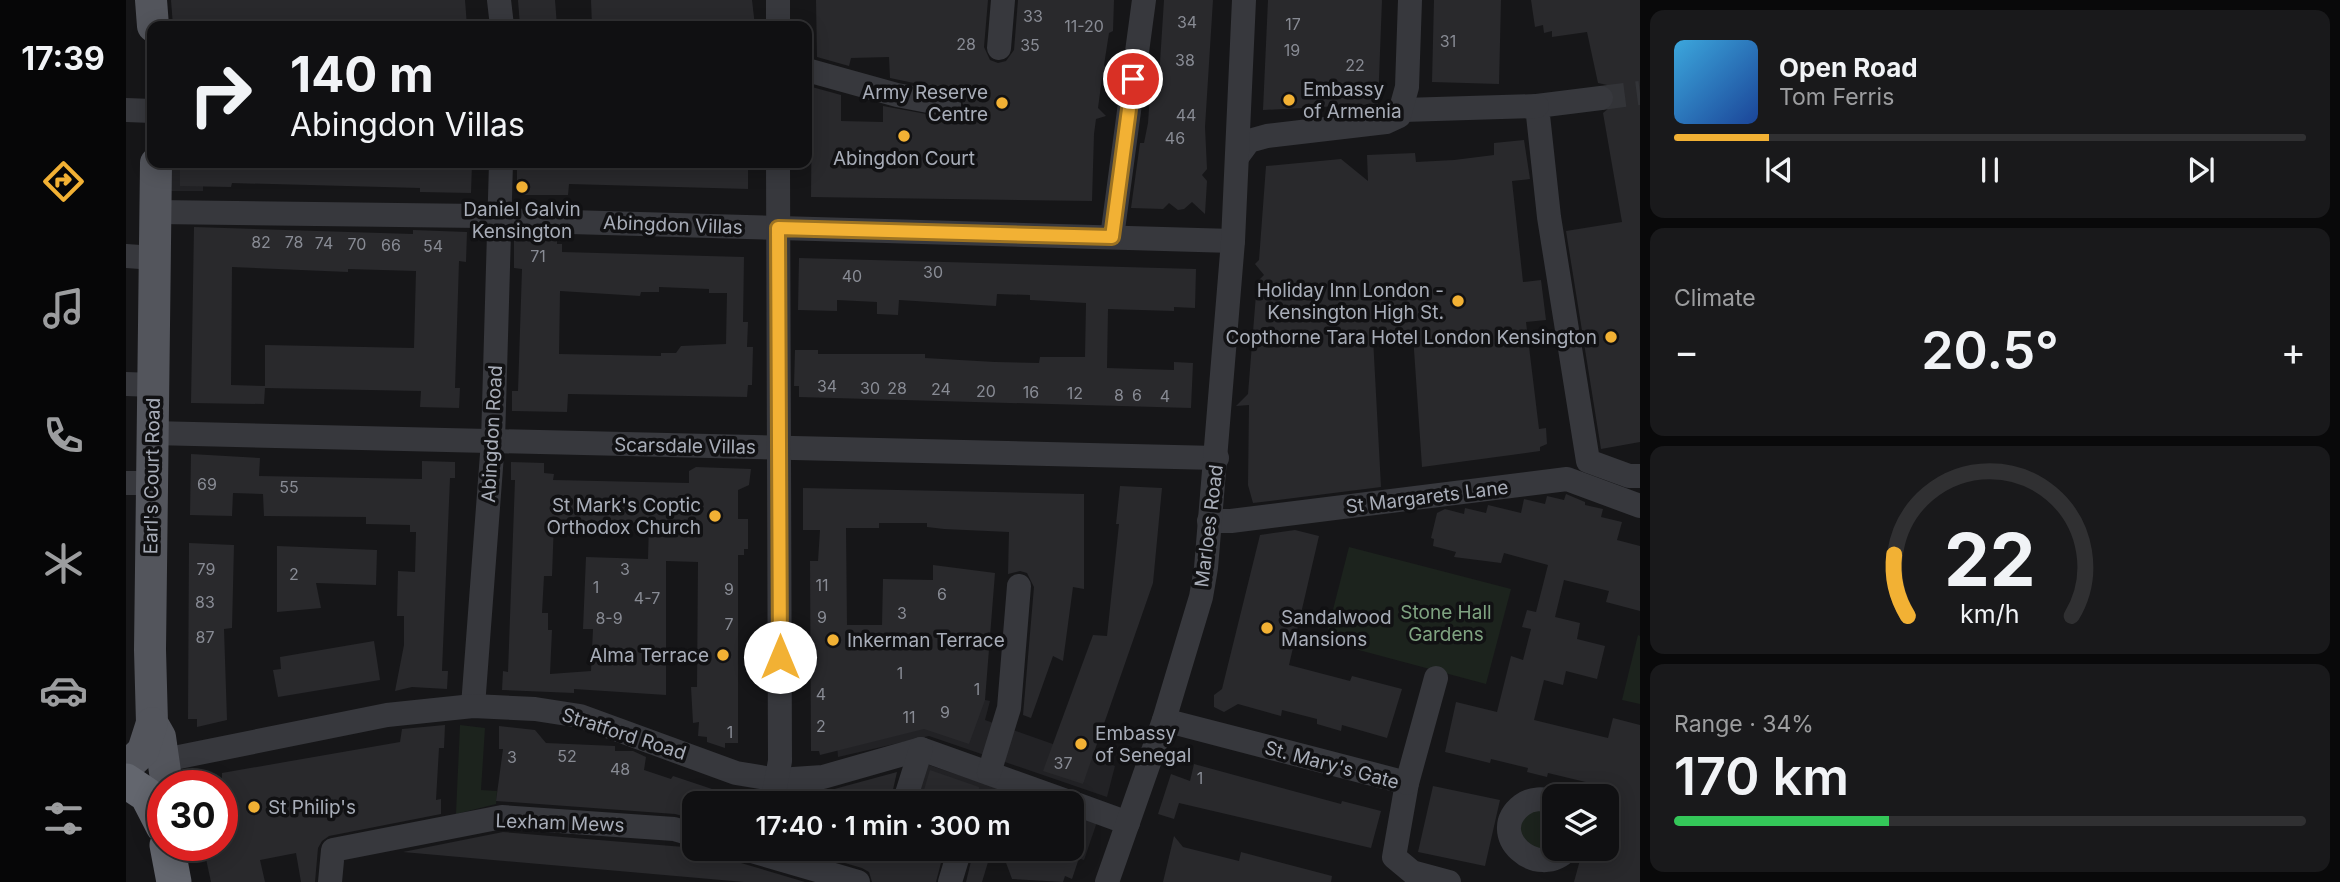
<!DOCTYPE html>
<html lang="en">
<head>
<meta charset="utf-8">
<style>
	:root { --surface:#101012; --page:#19191b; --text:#f1f3f6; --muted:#9c9d9f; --line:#303032; --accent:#f2b134 }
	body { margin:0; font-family:Inter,sans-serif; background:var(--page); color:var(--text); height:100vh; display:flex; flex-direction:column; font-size:26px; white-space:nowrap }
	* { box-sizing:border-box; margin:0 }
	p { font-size:23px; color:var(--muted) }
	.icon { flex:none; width:38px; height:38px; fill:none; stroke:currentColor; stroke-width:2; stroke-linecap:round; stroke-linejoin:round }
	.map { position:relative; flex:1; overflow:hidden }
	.drawer { display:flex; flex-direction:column; gap:10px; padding:10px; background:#09090a; width:700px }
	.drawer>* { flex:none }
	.top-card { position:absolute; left:21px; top:21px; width:665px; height:147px; border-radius:14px; box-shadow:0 4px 18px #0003,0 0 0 2px var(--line); background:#101012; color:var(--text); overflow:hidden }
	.tools { position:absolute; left:1416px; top:784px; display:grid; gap:14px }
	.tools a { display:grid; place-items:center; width:77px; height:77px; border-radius:14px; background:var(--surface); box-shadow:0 4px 18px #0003,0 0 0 2px var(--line); font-size:35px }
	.speed { position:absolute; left:21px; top:770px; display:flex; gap:14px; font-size:35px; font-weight:700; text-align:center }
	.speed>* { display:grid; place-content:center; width:91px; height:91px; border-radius:50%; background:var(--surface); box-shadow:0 4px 18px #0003,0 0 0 2px var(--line); line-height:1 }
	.speed .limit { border:10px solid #d22; background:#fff; color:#111 }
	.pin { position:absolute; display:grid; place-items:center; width:60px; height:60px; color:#fff; margin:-30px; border:4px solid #fff; border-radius:50%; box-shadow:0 2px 7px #0007 }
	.me { position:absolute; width:77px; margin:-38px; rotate:0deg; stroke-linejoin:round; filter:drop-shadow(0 0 5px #0008) }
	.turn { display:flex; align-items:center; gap:24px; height:147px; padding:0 28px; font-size:32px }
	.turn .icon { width:91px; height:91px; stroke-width:2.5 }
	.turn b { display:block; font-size:49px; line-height:60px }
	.big { font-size:52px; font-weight:600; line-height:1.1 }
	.drawer .widget { flex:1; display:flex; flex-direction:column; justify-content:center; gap:10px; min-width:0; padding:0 24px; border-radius:14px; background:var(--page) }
	.drawer .dial { align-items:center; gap:0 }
	.dial svg { height:182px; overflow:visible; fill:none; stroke:var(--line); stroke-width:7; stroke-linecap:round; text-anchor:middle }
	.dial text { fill:var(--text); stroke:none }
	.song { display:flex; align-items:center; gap:21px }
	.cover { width:84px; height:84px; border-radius:10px; background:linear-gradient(135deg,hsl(200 70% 55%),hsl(220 70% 35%)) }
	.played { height:7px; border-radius:4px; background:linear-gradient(90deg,var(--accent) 15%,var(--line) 15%) }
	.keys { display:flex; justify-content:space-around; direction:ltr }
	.heat { display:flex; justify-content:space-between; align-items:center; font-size:38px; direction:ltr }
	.charge { height:10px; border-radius:5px; background:linear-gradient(90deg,#34c759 34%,var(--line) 0) }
	.trip { position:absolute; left:556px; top:791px; width:402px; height:70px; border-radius:14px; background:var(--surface); box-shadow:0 4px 18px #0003,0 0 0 2px var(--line); font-weight:600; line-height:70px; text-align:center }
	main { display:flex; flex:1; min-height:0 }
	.menu { display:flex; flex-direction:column; width:126px; justify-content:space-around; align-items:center; background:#060607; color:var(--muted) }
	.menu .icon { width:49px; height:49px }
	.menu .selected { color:var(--accent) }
	.menu b { font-size:32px; color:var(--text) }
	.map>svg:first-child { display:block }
	.built { fill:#222225 }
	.green { fill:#1c231d }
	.building { fill:#29292c; fill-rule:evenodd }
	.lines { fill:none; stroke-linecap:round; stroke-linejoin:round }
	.minor-tunnel { stroke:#333438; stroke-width:24; stroke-dasharray:24 12; stroke-linecap:butt }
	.minor { stroke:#37383d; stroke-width:24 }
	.major { stroke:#53555c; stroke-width:32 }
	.highway { stroke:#63666e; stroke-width:35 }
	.route-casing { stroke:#9d7322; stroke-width:18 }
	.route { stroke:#f2b134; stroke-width:12 }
	.poi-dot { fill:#f2b134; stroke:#111113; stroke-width:2.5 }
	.labels { text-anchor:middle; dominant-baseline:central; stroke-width:7; stroke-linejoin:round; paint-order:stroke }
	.number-label { font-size:16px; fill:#888b94 }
	.poi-label { font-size:19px; fill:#a8adb8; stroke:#111113; text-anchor:start }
	.street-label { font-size:19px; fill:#a8adb8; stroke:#111113 }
	.park-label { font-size:19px; fill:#7fa381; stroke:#111113 }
</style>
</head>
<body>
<main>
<nav class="menu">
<b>17:39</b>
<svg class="icon selected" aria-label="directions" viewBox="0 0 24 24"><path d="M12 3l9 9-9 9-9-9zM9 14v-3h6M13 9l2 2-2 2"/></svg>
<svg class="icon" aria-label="music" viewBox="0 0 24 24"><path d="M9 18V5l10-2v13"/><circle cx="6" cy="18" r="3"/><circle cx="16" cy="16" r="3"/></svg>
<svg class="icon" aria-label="phone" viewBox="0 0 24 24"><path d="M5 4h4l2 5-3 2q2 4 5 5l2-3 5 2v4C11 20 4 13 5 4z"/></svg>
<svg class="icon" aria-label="climate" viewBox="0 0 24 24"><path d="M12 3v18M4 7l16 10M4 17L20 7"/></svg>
<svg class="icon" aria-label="car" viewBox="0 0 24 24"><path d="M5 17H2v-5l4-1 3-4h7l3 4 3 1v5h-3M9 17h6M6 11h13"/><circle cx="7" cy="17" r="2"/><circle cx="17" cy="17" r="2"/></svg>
<svg class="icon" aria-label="filters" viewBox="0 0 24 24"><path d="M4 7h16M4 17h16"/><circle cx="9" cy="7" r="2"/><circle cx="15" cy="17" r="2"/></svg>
</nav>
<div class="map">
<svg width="1514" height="882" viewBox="0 0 1514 882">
	<rect width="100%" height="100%" fill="#161618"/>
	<g class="built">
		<rect x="43" y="163" width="34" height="28"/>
		<polygon points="818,691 864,701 859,720 989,766 981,797 803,736 712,757 710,733"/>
		<polygon points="797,763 916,803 792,803 785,801"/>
		<polygon points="947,814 971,822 958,860 926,849 947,849"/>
	</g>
	<g class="green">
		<polygon points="1223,547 1385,589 1360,684 1199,641"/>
		<polygon points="1512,635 1514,636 1514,704 1496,700"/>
		<polygon points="334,725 359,728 355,790 371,791 370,804 330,814"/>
		<polygon points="1428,808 1428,849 1399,853 1392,819 1398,812"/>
	</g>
	<g class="building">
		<polygon points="45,0 339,0 341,26 47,26"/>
		<polygon points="392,0 429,0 431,26 394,26"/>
		<polygon points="465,0 626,0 629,26 466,26"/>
		<polygon points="690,0 862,0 858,47 864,60 872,63 880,61 888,50 892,0 988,0 987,31 983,33 978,65 982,71 976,78 972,108 980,116 970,119 968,134 966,201 685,197 686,87 715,95 715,121 757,122 757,106 827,119 838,107 833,94 826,91 764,78 763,57 725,58 723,66 691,57"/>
		<polygon points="1038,0 1087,0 1079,127 1081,169 1076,175 1081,181 1079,214 1066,202 1058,209 1052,210 1043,203 1037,209 1005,208 1014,143 1018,143 1022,123 1024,94 1032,94"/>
		<polygon points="1142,0 1256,0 1252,104 1137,110"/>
		<polygon points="1308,0 1375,0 1373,84 1306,82"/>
		<polygon points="1405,0 1514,0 1514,442 1475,449 1440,231 1496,222 1477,113 1488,104 1490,95 1481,85 1472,83 1461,32 1426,37 1426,31 1418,33 1417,25 1409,27"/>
		<polygon points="1398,140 1404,179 1386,181 1397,282 1415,280 1420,320 1400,322 1413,429 1420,428 1421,444 1414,447 1414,451 1296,467 1287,335 1247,338 1255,487 1127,503 1122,485 1123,405 1110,406 1122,394 1131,282 1138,275 1129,264 1133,260 1140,166 1215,159 1242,181 1241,155 1289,153 1290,162 1328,160 1368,155 1368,143"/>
		<polygon points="54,163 346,163 345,193 294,192 294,188 106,183 105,187 54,186"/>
		<polygon points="391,163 622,163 622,189 443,184 442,195 396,195 391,191"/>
		<path d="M68,227L287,234V230L341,232L340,262L333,261L329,388H334L333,408L294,407L295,391L139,388L138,404L65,403ZM106,267L222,272V269L290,271L288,348L139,345V386L105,385Z"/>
		<path d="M388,235L431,237V244H436V252L618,257L617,322H622L621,347H627L626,385H622L621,397L442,394L441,412L386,411V391H392L396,269L388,268ZM533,287L583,289V293H601L600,344L555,346L550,353H535V356L433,354L434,291L514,296L515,292H533Z"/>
		<polygon points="673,258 1070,269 1069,308 1048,307 1048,311 982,309 981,368 1048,370 1048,362 1067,363 1065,408 673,397 673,386 668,386 669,350 692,350 692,354 799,354 799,358 869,362 913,363 914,357 959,357 960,303 904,300 904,295 871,294 870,306 773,300 772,315 751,314 751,302 711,300 711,311 672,310"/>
		<polygon points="65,454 134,458 133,476 296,479 296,461 329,462 329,478 324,478 316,671 322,671 321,689 286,687 269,691 278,645 278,616 271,616 272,571 289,572 290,532 284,532 284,525 240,524 240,517 138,516 137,494 107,493 106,516 64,515"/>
		<path d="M385,462L418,463V473L428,474L427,480L563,483V471L570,467L625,469L623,485L612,490V519H622V549H618V555H612V743H599V748L581,742V737L572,736L573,722L567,723L565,687H571L572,562L540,561V695L448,689V693L376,690L377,671L382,672L389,480H385ZM428,521L523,523L522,559L460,557L457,629H467L465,671L424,674L426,630H422V613H416L418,576H426Z"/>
		<polygon points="994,486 1036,488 1027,583 957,784 917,771 967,635 981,636 993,524 990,524"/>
		<polygon points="677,488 958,494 958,589 947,587 937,661 927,656 905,718 897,715 908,587 901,573 894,571 882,574 883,532 818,529 801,527 801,523 753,523 753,528 720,528 721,625 756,625 757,579 807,580 807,565 869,573 859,700 843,744 798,729 694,755 693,751 685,751 684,561 692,561 694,530 677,530"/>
		<polygon points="1440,494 1459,502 1459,505 1477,509 1475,517 1496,522 1491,540 1514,546 1514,611 1480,602 1483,591 1438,580 1429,617 1454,623 1451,639 1479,646 1471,679 1440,671 1437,685 1418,680 1408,720 1482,738 1487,718 1514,725 1514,882 1448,882 1457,849 1480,849 1480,796 1469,796 1472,785 1422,773 1421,777 1401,772 1402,768 1365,759 1364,763 1319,752 1330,702 1371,712 1385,656 1397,660 1405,629 1396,627 1401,610 1410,612 1422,565 1378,553 1375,563 1328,557 1330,552 1307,546 1308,539 1305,538 1311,513 1319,509 1338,514 1339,508 1360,513 1362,505 1395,513 1398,499 1419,504 1421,496 1438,500"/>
		<polygon points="1169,530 1193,536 1163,665 1224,681 1226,676 1276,689 1261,738 1216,725 1215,731 1191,724 1191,719 1156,710 1155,716 1112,704 1098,712 1088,707 1088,695 1096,689 1134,535"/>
		<polygon points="63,543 108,545 106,628 98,629 101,720 71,727 71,719 62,719"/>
		<polygon points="151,546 251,550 250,585 190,583 195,608 151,612"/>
		<polygon points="248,641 254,680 152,697 147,670 155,669 154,657"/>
		<polygon points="319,725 318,748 313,748 310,800 315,799 315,814 203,836 196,841 192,848 189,882 175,882 170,853 134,860 139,882 85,882 77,845 96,845 96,773 274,742 276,729"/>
		<polygon points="373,726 409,730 420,743 489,746 489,751 507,751 520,757 518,770 545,779 547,776 619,800 618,803 569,803 569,819 549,814 370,801 377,749 373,749"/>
		<polygon points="1068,764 1215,804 1216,801 1255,811 1245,848 1053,803 1048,819 1032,814 1045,774 1064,781"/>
		<polygon points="804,770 853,787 852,803 794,803"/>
		<polygon points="771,772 764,803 668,803 667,797 701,791"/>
		<polygon points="1307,786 1374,800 1359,866 1292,852"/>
		<polygon points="377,832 582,849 606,855 615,863 679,882 618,882 277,852"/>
		<polygon points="1048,836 1057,847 1113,861 1115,852 1206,876 1205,882 1037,882"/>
		<polygon points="671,849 812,849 818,851 810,882 746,882 743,872 736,868"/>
		<polygon points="848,849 866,849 856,882 840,882"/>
		<polygon points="875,849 956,849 946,879 939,876 937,882 886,879"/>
	</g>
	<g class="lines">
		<polyline class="minor-tunnel" points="1475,98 1514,93"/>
		<g class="minor">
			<polyline points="373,0 376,26"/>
			<polyline points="652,0 652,26"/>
			<polyline points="873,48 877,0"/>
			<polyline points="681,70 771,95 823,105"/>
			<polyline points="1475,98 1411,106 1423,217 1462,461 1503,476 1514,476"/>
			<polyline points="0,110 26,111"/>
			<polyline points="1277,110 1411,106"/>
			<polyline points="1112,156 1123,141 1141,136 1260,122 1273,116 1281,87 1284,0"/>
			<polyline points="30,212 355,216 374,220 1107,241"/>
			<polyline points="986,237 1018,0"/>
			<polyline points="0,256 28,258"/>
			<polyline points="0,384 27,385"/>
			<polyline points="26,433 1091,458"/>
			<polyline points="0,483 25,483"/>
			<polyline points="1083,521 1105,521 1441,479 1514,506"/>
			<polyline points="347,706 367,441 375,163"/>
			<polyline points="1038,720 1281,783 1268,857 1286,872 1323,882"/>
			<polyline points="38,760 261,715 347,706 409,709 454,716 610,773 652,780 697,777 795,749 946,803"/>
			<polyline points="863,773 883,708 893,586"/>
			<polyline points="1281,783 1310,678"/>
			<path d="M1428,802C1418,798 1405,798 1396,805C1358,834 1412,882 1442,849"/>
			<polyline points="646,803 654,761 652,163"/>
			<polyline points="778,803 795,749"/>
			<polyline points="947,803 1002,823"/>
			<polyline points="619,849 732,882"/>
			<polyline points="204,882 207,850 376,817 548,829 569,835"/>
			<polyline points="824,882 834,849"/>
			<polyline points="981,882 1038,720 1075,597 1080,568 1107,241 1118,0"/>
		</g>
		<g class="major">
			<polyline points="25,0 27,26"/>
			<polyline points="30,163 24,650 26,723 34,737 41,786"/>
			<polyline points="0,767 17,751 26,723"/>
		</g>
		<g class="highway">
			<polyline points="0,781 21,795 37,826"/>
			<polyline points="41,845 48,882"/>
		</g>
	</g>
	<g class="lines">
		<defs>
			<polyline id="route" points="654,657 652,228 986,237 1007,79"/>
		</defs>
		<use href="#route" class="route-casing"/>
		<use href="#route" class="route"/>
	</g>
	<g class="poi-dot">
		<circle cx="1163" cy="100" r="7"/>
		<circle cx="876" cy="103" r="7"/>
		<circle cx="778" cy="136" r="7"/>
		<circle cx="396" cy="187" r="7"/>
		<circle cx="1332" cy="301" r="7"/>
		<circle cx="1485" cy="337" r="7"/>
		<circle cx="589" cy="516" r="7"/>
		<circle cx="1141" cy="628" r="7"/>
		<circle cx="707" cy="640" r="7"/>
		<circle cx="597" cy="655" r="7"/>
		<circle cx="955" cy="744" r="7"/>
		<circle cx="128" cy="807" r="7"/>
	</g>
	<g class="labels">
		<g class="number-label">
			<text x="907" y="16">33</text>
			<text x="1061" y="22">34</text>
			<text x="1167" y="24">17</text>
			<text x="958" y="26">11-20</text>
			<text x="1322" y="41">31</text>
			<text x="840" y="44">28</text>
			<text x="904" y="45">35</text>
			<text x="1166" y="50">19</text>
			<text x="1059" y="60">38</text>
			<text x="1229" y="65">22</text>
			<text x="1060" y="115">44</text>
			<text x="1049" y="138">46</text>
			<text x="135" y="242">82</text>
			<text x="168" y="242">78</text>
			<text x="198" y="243">74</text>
			<text x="231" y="244">70</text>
			<text x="265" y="245">66</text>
			<text x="307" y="246">54</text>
			<text x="412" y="256">71</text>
			<text x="807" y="272">30</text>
			<text x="726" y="276">40</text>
			<text x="701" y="386">34</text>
			<text x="744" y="388">30</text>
			<text x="771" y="388">28</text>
			<text x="815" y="389">24</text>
			<text x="860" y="391">20</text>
			<text x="905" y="392">16</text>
			<text x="949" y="393">12</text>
			<text x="993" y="395">8</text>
			<text x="1011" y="395">6</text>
			<text x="1039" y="396">4</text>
			<text x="81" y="484">69</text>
			<text x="163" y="487">55</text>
			<text x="80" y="569">79</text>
			<text x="499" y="569">3</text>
			<text x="168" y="574">2</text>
			<text x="696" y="585">11</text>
			<text x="470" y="587">1</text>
			<text x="603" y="589">9</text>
			<text x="816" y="594">6</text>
			<text x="521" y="598">4-7</text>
			<text x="79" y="602">83</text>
			<text x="776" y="613">3</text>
			<text x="696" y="617">9</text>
			<text x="483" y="618">8-9</text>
			<text x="603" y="624">7</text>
			<text x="79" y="637">87</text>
			<text x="774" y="673">1</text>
			<text x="851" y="689">1</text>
			<text x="695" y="694">4</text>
			<text x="819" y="712">9</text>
			<text x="783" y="717">11</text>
			<text x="695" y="726">2</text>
			<text x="604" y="732">1</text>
			<text x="441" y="756">52</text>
			<text x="386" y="757">3</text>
			<text x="937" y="763">37</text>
			<text x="494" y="769">48</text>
			<text x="1074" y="778">1</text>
		</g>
		<g class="poi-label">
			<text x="1177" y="89">Embassy<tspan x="1177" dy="22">of Armenia</tspan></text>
			<text x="862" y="92" text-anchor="end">Army Reserve<tspan x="862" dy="22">Centre</tspan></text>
			<text x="778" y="158" text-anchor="middle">Abingdon Court</text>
			<text x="396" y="209" text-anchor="middle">Daniel Galvin<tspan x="396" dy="22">Kensington</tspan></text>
			<text x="1318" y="290" text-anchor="end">Holiday Inn London -<tspan x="1318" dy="22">Kensington High St.</tspan></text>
			<text x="1471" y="337" text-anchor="end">Copthorne Tara Hotel London Kensington</text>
			<text x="575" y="505" text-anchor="end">St Mark's Coptic<tspan x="575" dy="22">Orthodox Church</tspan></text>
			<text x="1155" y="617">Sandalwood<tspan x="1155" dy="22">Mansions</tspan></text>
			<text x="721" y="640">Inkerman Terrace</text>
			<text x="583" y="655" text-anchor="end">Alma Terrace</text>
			<text x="969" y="733">Embassy<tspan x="969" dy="22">of Senegal</tspan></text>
			<text x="142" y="807">St Philip's</text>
		</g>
		<g class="street-label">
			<text transform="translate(547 225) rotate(2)">Abingdon Villas</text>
			<text transform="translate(366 434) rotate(-87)">Abingdon Road</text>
			<text transform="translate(559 446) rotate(1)">Scarsdale Villas</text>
			<text transform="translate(26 476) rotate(-89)">Earl's Court Road</text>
			<text transform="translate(1301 497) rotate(-7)">St Margarets Lane</text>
			<text transform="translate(1083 526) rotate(-83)">Marloes Road</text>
			<text transform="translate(498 734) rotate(18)">Stratford Road</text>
			<text transform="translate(1206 765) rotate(15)">St. Mary's Gate</text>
			<text transform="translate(434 823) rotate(2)">Lexham Mews</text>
		</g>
		<g class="park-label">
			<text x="1320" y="612">Stone Hall<tspan x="1320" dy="22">Gardens</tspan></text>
		</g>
	</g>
</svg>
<div class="tools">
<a><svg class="icon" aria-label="layers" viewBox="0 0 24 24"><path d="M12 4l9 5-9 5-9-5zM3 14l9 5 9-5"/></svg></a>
</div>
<div class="speed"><div class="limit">30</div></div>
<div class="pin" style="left:1007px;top:79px;background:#d93025"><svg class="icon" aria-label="arrive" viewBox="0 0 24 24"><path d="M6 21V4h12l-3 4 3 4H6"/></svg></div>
<svg class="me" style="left:654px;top:657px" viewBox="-20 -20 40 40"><circle r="19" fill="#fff"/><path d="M0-13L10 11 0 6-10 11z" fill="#f2b134"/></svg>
<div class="trip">17:40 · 1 min · 300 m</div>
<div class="top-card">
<div class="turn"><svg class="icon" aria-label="right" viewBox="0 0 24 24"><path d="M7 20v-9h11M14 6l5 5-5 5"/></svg><div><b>140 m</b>Abingdon Villas</div></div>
</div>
</div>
<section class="drawer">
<div class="widget">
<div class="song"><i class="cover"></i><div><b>Open Road</b><p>Tom Ferris</p></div></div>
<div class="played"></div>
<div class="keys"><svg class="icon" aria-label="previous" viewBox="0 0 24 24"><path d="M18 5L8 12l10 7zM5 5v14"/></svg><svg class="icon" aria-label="pause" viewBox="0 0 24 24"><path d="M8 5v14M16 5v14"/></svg><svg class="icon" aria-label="next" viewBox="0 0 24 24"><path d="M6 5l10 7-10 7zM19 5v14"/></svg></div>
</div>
<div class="widget"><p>Climate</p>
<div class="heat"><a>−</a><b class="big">20.5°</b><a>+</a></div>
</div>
<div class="widget dial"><svg viewBox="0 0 100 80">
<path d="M14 69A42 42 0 1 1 86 69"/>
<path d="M14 69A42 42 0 0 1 8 42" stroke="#f2b134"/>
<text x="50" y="56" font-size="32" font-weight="700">22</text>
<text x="50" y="72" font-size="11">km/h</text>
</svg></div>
<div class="widget"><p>Range · 34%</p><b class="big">170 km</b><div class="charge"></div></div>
</section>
</main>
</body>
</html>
